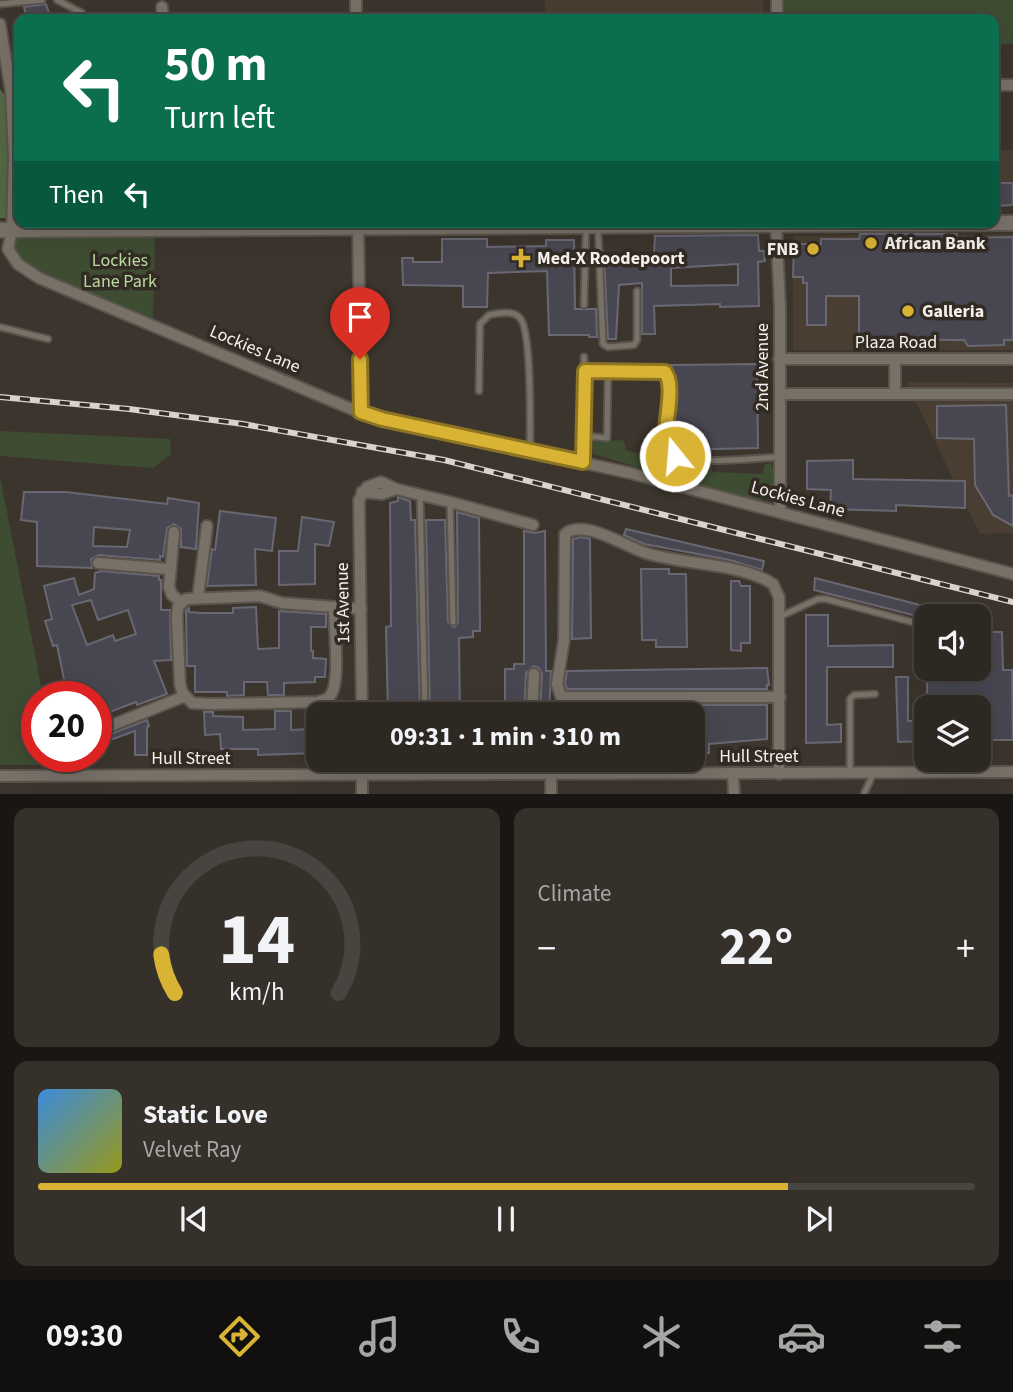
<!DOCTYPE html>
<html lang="en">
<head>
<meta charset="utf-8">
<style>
	:root { --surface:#2d2822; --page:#35302a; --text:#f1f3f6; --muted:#a7a6a5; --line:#484440; --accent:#d9b334 }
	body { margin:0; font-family:"Source Sans 3",sans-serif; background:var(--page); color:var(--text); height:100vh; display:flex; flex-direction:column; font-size:26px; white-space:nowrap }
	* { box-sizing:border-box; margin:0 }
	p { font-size:23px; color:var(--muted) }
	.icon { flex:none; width:38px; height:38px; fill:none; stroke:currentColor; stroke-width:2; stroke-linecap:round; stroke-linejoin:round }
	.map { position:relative; height:794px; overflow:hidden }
	.details { display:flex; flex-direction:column; gap:14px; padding:14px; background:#191613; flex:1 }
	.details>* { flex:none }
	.guide { position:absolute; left:14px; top:14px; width:985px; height:214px; border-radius:14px; box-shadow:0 7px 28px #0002,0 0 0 2px var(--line); background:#0b6e4f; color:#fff; overflow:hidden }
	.buttons { position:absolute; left:914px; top:604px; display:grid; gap:14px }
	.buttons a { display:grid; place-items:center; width:77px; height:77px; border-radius:14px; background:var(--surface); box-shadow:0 7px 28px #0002,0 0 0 2px var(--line); font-size:35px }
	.speed { position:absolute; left:21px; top:681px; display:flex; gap:14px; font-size:35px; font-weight:700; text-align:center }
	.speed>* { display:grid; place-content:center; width:91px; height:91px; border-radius:50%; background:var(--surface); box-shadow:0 7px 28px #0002,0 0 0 2px var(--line); line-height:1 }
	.speed .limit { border:10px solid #d22; background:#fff; color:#111 }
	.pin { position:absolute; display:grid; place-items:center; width:60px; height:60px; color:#fff; margin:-72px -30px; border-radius:50% 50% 50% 0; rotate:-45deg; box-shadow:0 0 7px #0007 }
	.pin .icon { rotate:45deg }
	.me { position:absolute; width:77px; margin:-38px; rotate:343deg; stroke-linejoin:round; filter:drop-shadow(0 0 5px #0008) }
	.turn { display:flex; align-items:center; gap:24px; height:147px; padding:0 35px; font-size:32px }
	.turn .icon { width:91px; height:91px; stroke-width:2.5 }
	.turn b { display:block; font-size:49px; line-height:60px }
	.then { display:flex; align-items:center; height:66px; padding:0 35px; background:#0003; gap:14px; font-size:26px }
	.big { font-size:52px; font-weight:700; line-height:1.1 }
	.details .card { flex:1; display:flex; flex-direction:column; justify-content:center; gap:10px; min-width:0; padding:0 24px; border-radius:14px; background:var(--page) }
	.details .dial { align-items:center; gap:0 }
	.dial svg { height:182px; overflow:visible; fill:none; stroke:var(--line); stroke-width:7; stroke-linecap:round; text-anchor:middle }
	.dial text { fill:var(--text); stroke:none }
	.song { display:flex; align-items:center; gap:21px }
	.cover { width:84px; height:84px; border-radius:10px; background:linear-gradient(135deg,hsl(210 70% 55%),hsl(60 70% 35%)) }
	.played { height:7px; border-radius:4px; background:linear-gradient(90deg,var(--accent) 80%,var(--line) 80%) }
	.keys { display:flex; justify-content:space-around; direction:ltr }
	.heat { display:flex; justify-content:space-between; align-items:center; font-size:38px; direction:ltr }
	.details .tiles { flex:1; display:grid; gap:14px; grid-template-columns:1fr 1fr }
	.card:last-child { grid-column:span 2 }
	.trip { position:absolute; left:306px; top:702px; width:399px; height:70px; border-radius:14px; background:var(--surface); box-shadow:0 7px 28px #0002,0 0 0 2px var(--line); font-weight:700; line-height:70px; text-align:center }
	.menu { display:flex; height:112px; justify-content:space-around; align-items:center; background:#12100e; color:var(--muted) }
	.menu .icon { width:49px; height:49px }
	.menu .current { color:var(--accent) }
	.menu b { font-size:32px; color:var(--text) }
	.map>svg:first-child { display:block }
	.built { fill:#493e31 }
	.green { fill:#3e4c32 }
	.forest { fill:#546843 }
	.building { fill:#484751; stroke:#686772; stroke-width:2; fill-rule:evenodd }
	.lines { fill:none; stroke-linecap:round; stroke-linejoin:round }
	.lane-casing { stroke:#5a544d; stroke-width:9 }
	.street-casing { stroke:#5a544d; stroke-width:14 }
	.secondary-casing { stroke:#5a544d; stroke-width:18 }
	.lane { stroke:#787168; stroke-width:5 }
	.street { stroke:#787168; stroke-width:10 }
	.secondary { stroke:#787168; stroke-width:14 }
	.rail-casing { stroke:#d8d3cd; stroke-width:6 }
	.rail { stroke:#322b24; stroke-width:3.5; stroke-dasharray:10; stroke-linecap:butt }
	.route-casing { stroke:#8d7422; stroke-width:18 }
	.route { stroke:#d9b334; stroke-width:12 }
	.poi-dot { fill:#d9b334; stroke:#322b24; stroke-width:2.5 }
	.labels { text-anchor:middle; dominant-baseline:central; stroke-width:7; stroke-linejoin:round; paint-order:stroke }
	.poi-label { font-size:18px; font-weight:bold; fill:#f5f0eb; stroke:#322b24; text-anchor:start }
	.park-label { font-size:18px; fill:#b8da9c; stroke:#322b24 }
	.street-label { font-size:18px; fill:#f5f0eb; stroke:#322b24 }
</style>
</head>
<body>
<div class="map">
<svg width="1013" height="794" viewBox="0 0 1013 794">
	<rect width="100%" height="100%" fill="#3c352d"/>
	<g class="built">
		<rect x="545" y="0" width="218" height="19"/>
		<rect x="994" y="150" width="19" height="54"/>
		<polygon points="1013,234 1013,350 793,350 793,236"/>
		<polygon points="906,382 1013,383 1013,533 980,534"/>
	</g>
	<g class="green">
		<polygon points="781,0 1013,0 1013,44 994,44 994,19 781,19"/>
		<polygon points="14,236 155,236 153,322 30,269 13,252"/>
		<polygon points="0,431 170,439 171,454 153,468 0,456"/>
		<polygon points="623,440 625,444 625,450 653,458 656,451 659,451 661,460 667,462 711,464 712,472 763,474 764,465 770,463 775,471 773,492 761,500 748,499 593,454 593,442"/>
		<polygon points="0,476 43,696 37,696 37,756 74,756 80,765 0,765"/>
	</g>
	<polygon class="forest" points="0,89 8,99 7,218 0,218"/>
	<g class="building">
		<polygon points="46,4 51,19 27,19 24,7"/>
		<polygon points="994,183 1013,183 1013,205 994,206"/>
		<polygon points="860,234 957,234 957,238 1013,237 1013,340 1004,340 1004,345 968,346 964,340 957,340 859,339 859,296 826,296 826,325 807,325 807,283 803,283 803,277 793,277 794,244 821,244 821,239 859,239"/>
		<path d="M758,235L759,251H764L765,261L758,262L759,306L720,307V304L654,306L655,334H642V283L619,285L616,339H608L604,254H654L655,236ZM738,264V285L671,286V268Z"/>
		<polygon points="442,239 487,239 487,247 546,246 546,240 574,240 575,309 596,309 597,337 589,337 589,335 549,335 547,271 488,273 487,307 463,307 463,286 403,285 402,258 413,258 413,262 442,262"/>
		<polygon points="757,364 758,448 673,450 672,417 675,390 671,365"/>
		<polygon points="1006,405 1009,496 1013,495 1013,526 993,515 975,485 974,439 937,438 937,406"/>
		<polygon points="853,460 853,479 965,481 965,508 896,505 896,511 830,509 831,490 807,489 807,461"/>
		<path d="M24,492H66L167,504L168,498L199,503L196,549L181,547V529L174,524L167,528L163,557L160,556V560L99,555L91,559L92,568L37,566V522L21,520ZM94,527L130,530L127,547L93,546Z"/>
		<polygon points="398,497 410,501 411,520 415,520 420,714 388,714 386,627 391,626 390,503 398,501"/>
		<polygon points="220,511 276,518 272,551 255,549 256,585 207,586 212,549 215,550"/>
		<polygon points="457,512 479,518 480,631 473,631 473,637 459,638 460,714 430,714 426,520 445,520 448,622 454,627 458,622"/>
		<polygon points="302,517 334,522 329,546 315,544 315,584 279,585 279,551 298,551"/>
		<polygon points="626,529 764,561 762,570 730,560 644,544 624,535"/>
		<polygon points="524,531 534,533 545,531 546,671 551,671 549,714 540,714 542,674 539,668 534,666 526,673 524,714 505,714 505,669 514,669 514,664 524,664"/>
		<polygon points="581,537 590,539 591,638 572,639 573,539"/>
		<polygon points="641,569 669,569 669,574 686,574 687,647 656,647 656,640 642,640"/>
		<path d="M101,571L159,576V580H161V610H170L171,660L154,661L167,694L137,705L136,702L96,717V696H84L80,686L66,689L57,645L53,646L45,621L52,619L44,586L74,578L79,595L94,589L95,573ZM91,600L98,620L128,610L136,634L115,641L113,635L87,645L72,605Z"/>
		<polygon points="815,578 920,605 917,616 814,590"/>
		<polygon points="731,581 739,581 741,586 750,586 750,643 741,643 741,651 731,650"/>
		<polygon points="256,607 258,649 279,648 279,611 326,614 326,627 311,627 311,651 313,651 313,658 326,659 325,677 315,677 315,682 284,683 284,695 268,695 267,682 244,682 244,695 227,696 227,692 195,692 195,666 187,666 186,611 189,608 189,612 203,613 233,613 233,608"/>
		<polygon points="806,615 828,615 828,646 893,645 893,667 827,667 827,725 841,724 841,742 806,743"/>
		<polygon points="982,632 1002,632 1003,670 1012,670 1013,740 978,740 978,707 927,707 927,668 983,668"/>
		<polygon points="767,668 769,685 767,685 767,689 567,689 565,683 567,671"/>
		<polygon points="896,677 908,677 908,721 926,721 926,741 898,742"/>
		<polygon points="572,705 767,705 767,739 709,744 709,753 693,753 693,714 681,714 681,711 622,711 622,714 606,714 606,711 572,711"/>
		<polygon points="318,710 317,753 258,755 258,749 221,749 220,734 205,735 204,712 213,712 213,716 243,717 243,730 275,729 275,711 291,711 291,730 309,729 309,711"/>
		<polygon points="147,720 149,726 147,727 147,755 135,755 135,731 113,739 111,734"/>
	</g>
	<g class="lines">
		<defs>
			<g id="lane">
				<polyline points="57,0 82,13"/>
				<polyline points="0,4 42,0"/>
				<polyline points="598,228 603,344 608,347 634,345 637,340 637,291"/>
				<polyline points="584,305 586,228"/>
				<polyline points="0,327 48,339"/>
				<polyline points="584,357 585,436"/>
				<path d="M585,371L665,372C679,392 656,431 669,454C698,466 749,458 780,457"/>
				<path d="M479,391L480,324L489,315C499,313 513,310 520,318C532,331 530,429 530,451"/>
				<polyline points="583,462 585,436 607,438 608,371"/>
				<polyline points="420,495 425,714"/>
				<polyline points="450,502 453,622"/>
				<polyline points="779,617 818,599 826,599 912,622"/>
				<polyline points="850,773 850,699 854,695 875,694"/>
				<polyline points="864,794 873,774"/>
			</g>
			<g id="street">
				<polyline points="356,0 356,19"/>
				<polyline points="777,0 777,19"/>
				<polyline points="162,7 163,19"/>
				<polyline points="0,24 11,92 14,157 12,230 8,249 18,264 39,278 361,413 382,419 630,473 1013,574"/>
				<polyline points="994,85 1013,85"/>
				<polyline points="776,222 780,308 780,512"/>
				<polyline points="358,223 361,413"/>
				<polyline points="779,359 1013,359"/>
				<polyline points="895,359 895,394"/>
				<polyline points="780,394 1013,394"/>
				<polyline points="362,492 382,494 396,489"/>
				<polyline points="174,532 169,587 172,595 181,602"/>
				<polyline points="98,563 169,569"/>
				<polyline points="198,597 207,526"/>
				<path d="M334,607C334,627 340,677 332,693C329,699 325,700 318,702L211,704L192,703L182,692L180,684L177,617L178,607L186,599L260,596L282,603L361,609"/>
				<polyline points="362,714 359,500 367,487 381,482 396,489 450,502 533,525"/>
				<polyline points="532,714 534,674"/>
				<polyline points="100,730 185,696"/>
				<polyline points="362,760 362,794"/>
				<polyline points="530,760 530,774"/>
				<polyline points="733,773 734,794"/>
				<polyline points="551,774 551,794"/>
				<path d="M779,774V597L773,584C741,563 684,565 646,553C626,547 584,518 565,534L564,640L557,684L561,697H780"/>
				<polyline points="0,776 1013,772"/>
			</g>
			<polyline id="secondary" points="0,230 1013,223"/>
		</defs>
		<use href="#lane" class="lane-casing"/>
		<use href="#street" class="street-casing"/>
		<use href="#secondary" class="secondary-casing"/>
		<use href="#lane" class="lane"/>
		<use href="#street" class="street"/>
		<use href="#secondary" class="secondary"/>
		<defs>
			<polyline id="rail" points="0,397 129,409 243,424 444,460 1013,602"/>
		</defs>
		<use href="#rail" class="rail-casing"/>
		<use href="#rail" class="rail"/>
	</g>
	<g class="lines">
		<defs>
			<path id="route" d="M360,359L361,412L382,419L583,462L585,371L665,372C677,389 661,429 667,451L675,456"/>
		</defs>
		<use href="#route" class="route-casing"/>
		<use href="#route" class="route"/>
	</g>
	<g class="poi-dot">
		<circle cx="871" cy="243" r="7"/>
		<circle cx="813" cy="249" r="7"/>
		<path d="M517.5 247.5h7v7h7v7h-7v7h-7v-7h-7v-7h7z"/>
		<circle cx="908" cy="311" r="7"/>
	</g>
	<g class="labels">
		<g class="poi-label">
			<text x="885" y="243">African Bank</text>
			<text x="799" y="249" text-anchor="end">FNB</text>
			<text x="537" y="258">Med-X Roodepoort</text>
			<text x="922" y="311">Galleria</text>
		</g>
		<g class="park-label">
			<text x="120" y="260">Lockies<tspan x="120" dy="21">Lane Park</tspan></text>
		</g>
		<g class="street-label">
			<text x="896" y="342">Plaza Road</text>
			<text transform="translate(255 349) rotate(23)">Lockies Lane</text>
			<text transform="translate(762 367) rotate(-90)">2nd Avenue</text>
			<text transform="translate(798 499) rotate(15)">Lockies Lane</text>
			<text transform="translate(343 603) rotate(-91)">1st Avenue</text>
			<text x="759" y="756">Hull Street</text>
			<text x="191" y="758">Hull Street</text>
		</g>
	</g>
</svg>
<div class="buttons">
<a><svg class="icon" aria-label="sound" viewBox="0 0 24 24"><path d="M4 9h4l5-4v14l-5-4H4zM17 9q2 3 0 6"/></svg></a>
<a><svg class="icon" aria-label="layers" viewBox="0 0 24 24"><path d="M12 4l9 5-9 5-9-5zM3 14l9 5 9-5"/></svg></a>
</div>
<div class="speed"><div class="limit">20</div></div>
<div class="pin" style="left:360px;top:359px;background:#d93025"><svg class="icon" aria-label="arrive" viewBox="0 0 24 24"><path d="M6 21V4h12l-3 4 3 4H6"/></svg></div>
<svg class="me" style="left:675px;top:456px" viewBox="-20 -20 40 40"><circle r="17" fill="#d9b334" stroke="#fff" stroke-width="3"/><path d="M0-11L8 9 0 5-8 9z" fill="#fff"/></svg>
<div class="trip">09:31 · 1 min · 310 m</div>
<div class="guide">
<div class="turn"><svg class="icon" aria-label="left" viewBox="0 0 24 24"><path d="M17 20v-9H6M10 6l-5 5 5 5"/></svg><div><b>50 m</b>Turn left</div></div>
<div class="then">Then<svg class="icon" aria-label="left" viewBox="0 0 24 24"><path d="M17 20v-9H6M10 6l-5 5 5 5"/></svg></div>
</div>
</div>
<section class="details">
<div class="tiles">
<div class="card dial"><svg viewBox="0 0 100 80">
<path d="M14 69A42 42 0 1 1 86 69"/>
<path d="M14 69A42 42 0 0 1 8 52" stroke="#d9b334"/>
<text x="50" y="56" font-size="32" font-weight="700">14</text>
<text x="50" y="72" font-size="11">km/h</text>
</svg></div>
<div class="card"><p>Climate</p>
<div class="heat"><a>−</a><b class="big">22°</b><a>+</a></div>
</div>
<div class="card">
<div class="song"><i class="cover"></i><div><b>Static Love</b><p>Velvet Ray</p></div></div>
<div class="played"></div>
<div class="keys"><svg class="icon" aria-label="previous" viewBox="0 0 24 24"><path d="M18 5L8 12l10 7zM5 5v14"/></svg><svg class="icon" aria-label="pause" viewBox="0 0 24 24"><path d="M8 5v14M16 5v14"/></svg><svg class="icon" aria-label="next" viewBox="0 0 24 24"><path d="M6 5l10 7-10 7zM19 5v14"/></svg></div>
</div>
</div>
</section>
<nav class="menu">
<b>09:30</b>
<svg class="icon current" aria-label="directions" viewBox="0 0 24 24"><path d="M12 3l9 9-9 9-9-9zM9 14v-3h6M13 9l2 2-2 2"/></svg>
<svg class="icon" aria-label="music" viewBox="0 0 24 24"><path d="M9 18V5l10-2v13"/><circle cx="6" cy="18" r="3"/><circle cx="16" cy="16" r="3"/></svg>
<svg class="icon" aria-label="phone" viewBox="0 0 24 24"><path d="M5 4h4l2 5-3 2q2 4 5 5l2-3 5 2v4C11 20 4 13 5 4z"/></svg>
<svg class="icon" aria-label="climate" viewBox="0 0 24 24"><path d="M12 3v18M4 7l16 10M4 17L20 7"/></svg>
<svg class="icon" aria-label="car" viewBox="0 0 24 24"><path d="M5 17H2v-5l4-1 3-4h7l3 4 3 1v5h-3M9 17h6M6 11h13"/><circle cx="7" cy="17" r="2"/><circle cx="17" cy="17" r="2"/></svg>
<svg class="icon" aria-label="filters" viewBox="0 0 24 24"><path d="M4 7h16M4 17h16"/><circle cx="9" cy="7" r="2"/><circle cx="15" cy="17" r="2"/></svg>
</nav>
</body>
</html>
